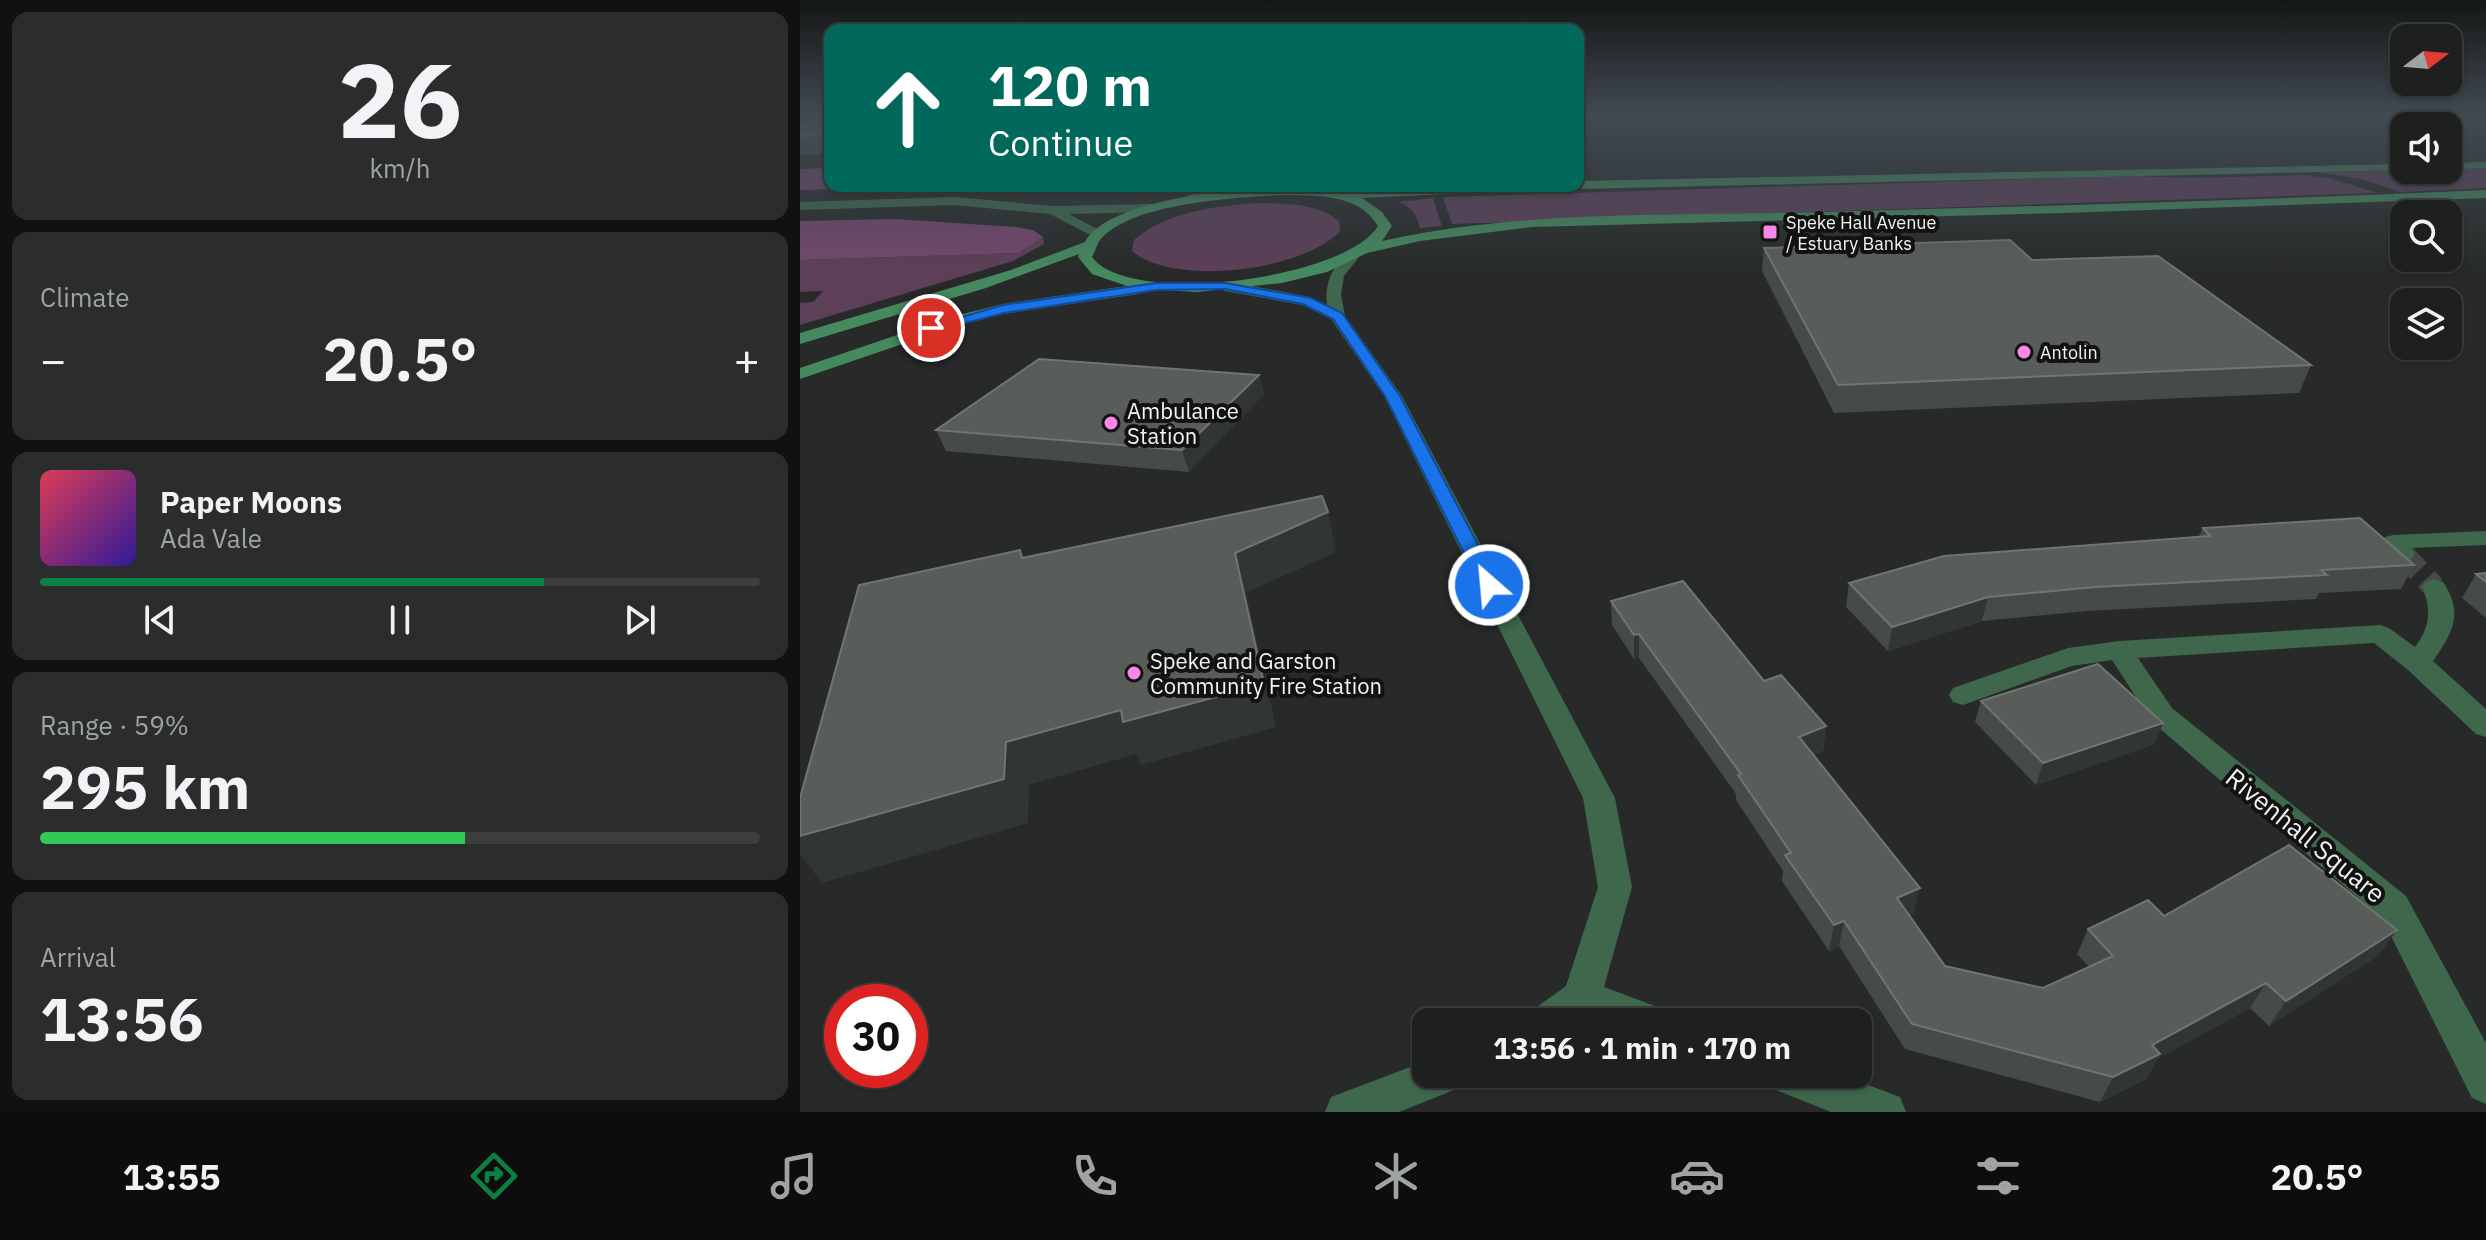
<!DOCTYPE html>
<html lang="en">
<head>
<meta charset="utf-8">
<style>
	:root { --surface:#1d201e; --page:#2a2d2b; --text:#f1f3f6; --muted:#a0a3a4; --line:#3b3e3c; --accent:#0b8043 }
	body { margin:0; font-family:"IBM Plex Sans",sans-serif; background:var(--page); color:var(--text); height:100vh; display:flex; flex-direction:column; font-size:30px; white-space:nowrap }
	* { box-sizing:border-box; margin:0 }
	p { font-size:26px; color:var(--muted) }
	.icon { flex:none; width:44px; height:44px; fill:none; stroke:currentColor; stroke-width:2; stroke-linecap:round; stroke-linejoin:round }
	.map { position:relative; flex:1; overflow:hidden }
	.drawer { display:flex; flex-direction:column; gap:12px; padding:12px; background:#101210; width:800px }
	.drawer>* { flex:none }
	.banner { position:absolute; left:24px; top:24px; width:760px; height:168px; border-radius:16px; box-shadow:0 2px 6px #0004,0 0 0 2px var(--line); background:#00695c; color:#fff; overflow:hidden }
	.needle { width:52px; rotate:74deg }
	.buttons { position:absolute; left:1590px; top:24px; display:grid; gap:16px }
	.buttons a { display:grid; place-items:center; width:72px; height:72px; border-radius:16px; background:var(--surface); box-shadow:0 2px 6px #0004,0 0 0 2px var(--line); font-size:40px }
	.speed { position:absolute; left:24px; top:984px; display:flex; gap:16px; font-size:40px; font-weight:700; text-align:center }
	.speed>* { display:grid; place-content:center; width:104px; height:104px; border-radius:50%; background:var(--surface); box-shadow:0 2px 6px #0004,0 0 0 2px var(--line); line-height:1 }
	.speed .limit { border:12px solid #d22; background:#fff; color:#111 }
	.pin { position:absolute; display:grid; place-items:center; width:68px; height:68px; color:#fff; margin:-34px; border:4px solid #fff; border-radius:50%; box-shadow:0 2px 8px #0007 }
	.me { position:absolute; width:88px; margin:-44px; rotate:333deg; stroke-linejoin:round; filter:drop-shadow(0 0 6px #0008) }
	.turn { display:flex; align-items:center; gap:28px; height:168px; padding:0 32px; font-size:36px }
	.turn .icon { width:104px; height:104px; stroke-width:2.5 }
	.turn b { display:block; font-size:56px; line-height:68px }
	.big { font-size:60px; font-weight:700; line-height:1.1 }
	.drawer .card { flex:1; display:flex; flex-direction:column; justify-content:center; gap:12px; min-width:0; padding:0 28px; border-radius:16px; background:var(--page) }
	.drawer .dial { align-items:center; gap:0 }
	.dial b { font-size:104px; line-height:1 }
	.song { display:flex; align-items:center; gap:24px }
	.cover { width:96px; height:96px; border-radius:12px; background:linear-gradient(135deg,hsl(350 70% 55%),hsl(250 70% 35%)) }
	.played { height:8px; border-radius:4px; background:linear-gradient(90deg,var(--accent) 70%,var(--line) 70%) }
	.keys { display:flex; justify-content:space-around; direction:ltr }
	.heat { display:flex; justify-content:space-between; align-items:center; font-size:44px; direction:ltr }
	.charge { height:12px; border-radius:6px; background:linear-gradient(90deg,#34c759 59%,var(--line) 0) }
	.trip { position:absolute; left:612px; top:1008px; width:460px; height:80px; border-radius:16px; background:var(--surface); box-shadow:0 2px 6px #0004,0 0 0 2px var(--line); font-weight:700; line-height:80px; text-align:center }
	.tab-bar { display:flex; height:128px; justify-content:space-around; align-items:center; background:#0c0d0c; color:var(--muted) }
	.tab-bar .icon { width:56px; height:56px }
	.tab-bar .selected { color:var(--accent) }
	.tab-bar b { font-size:36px; color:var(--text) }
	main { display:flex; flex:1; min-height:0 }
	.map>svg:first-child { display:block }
	.green { fill:#5d3f58 }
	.forest { fill:#74476d }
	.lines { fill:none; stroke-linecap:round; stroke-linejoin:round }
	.street-tunnel { stroke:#454846; stroke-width:23; stroke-dasharray:23 11; stroke-linecap:butt }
	.street { fill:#3e674c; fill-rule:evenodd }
	.secondary { fill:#45895e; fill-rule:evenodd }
	.wall { fill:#474b48 }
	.shaded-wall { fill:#323633 }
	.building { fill:#595d5a; stroke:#717572; stroke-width:2 }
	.route { fill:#1a73e8; stroke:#114b97; stroke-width:2 }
	.poi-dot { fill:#f987e9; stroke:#111211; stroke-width:3 }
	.labels { text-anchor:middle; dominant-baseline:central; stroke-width:8; stroke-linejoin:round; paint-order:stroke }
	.far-poi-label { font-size:18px; fill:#f1f4f2; stroke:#111211; text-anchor:start }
	.poi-label { font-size:22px; fill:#f1f4f2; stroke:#111211; text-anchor:start }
	.near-street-label { font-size:26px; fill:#f1f4f2; stroke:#111211 }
</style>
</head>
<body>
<main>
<section class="drawer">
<div class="card dial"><b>26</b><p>km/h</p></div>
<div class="card"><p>Climate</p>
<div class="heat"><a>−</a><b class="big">20.5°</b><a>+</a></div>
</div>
<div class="card">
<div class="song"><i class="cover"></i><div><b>Paper Moons</b><p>Ada Vale</p></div></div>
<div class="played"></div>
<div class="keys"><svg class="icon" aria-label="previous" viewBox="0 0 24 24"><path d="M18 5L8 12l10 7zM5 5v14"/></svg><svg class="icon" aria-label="pause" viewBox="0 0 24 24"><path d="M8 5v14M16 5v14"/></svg><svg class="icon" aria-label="next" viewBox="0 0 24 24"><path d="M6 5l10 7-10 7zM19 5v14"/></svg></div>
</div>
<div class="card"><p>Range · 59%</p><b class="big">295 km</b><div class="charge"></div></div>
<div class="card"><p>Arrival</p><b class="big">13:56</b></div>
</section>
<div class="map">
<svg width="1686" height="1112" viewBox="0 0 1686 1112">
	<rect width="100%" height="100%" fill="#272a28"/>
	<g class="green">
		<polygon points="1686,166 1686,188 1601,192 1562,179 1515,172 1648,170 1648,167"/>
		<polygon points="1505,175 1532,179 1578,193 652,224 643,197 1333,176 1390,178"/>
		<path d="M633,198L642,226L620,228C617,214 612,208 599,202Z"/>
		<path d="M459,203C487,204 517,203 539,221L540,231C503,271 374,287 332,251L334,240C368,211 415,206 459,203Z"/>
		<polygon points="243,237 244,244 213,261 0,325 0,303 13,302 23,291 0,292 0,260 219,253"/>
	</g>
	<g class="forest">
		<polygon points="30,168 30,186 156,186 0,190 0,169"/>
		<polygon points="95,219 216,227 233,230 243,237 219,253 0,260 0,221"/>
	</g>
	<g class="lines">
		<polyline class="street-tunnel" points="1603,554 1634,587"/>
		<g class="street">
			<polygon points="410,186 427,186 386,204 376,201"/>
			<polygon points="154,197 253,206 353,204 359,208 353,212 269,214 301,231 303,234 296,238 250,214 154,205 0,210 0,202"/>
			<path d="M552,253L559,257L544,276L541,294L545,316L602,396L815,798L832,887L804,987L863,1009L868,1022H801L786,1016L779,1022H729L734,1009L766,986L798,887L783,798L584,396L531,319L502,305L425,291L417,286L425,281L506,296L527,305C524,285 533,261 552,253Z"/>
			<path d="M1686,531V545L1611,548L1615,554L1611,559C1595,563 1590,554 1581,542L1585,537L1593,535Z"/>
			<path d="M1634,579L1643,582C1664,613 1653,633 1633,661L1686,709V737L1676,734L1608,670L1574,643L1338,658L1372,708L1606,896L1686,1043V1104L1672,1098L1582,918L1352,722L1312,660L1272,666L1163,705L1153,702L1149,695L1153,688L1268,648L1319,641L1580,625L1589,628L1615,647C1630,627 1632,609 1622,587L1625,582Z"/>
			<polygon points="626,1061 626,1074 665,1074 659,1088 599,1112 525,1112 531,1097"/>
			<polygon points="965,1074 1039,1074 1100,1097 1106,1112 1031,1112 971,1088"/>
		</g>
		<g class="secondary">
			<polygon points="1686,162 1686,168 1648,169 1648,163"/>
			<polygon points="1604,164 1604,170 778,189 773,186 778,186 778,181"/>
			<path d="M659,186H739L733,190L562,198L582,212L592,226L582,241C727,209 874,216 1022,212C1243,206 1465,200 1686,190V198L1264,213L731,227L620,241L567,253L527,272L482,283L397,292L346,289L338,294L203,314L158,325L0,379V368L147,318L203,304L327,286L292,274L278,257L279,254L186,288L0,344V333L211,270L285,242C308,199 442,187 487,187C506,187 524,191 543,192C576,195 624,188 659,186ZM487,195C520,196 559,194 578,226C546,279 329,308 292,257C295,252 297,244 300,240C331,202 441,197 487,195Z"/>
		</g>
	</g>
	<g class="wall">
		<polygon points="30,116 30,154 0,155 0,125"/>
		<polygon points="1302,116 1590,116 1589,119 1567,119 1566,122 1323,127"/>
		<polygon points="964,248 1232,260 1511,365 1499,393 1034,413 962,271"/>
		<polygon points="459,375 464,394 389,472 146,451 136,430"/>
		<polygon points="1403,528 1614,565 1601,589 1519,593 1516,599 1287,611 1182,621 1088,651 1046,607 1049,583 1399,536"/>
		<polygon points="1686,573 1686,618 1662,598 1676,574"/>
		<polygon points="811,601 964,681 1026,726 1023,751 1014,755 1114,913 1110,915 1145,966 1243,988 1289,967 1277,954 1288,929 1364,916 1579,955 1469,1026 1450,1008 1357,1059 1346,1079 1300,1102 1105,1049 1039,946 1029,951 982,881 983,871 936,800 936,794 839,658 834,659 812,625"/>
		<polygon points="1181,701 1355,744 1236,785 1175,722"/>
	</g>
	<g class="shaded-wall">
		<polygon points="459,375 464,394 389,472 382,450"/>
		<polygon points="528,512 536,552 446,593 476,727 341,765 336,754 229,785 228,823 22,883 0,854 0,836 206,742 435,553"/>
		<polygon points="1188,597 1182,621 1088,651 1092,627"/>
		<polygon points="839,634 839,658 834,659 834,635"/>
		<polygon points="1363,723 1355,744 1236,785 1243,763"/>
		<polygon points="1026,726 1023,751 996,762 999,737"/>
		<polygon points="1120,888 1114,913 1091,923 1097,898"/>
		<polygon points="1044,921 1039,946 1029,951 1034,925"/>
		<polygon points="1597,930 1579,955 1469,1026 1486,1001"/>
		<polygon points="1466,983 1450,1008 1357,1059 1346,1079 1300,1102 1313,1077 1352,1045"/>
	</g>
	<g class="building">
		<polygon points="22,116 30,116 30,135 0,136 0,125"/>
		<polygon points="1210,240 1232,260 1358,256 1511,365 1038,385 964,248"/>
		<polygon points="239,359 459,375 382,450 136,430"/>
		<polygon points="522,496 528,512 435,553 464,684 323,722 321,710 206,742 204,779 0,836 0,798 59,585 220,550 222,558"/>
		<polygon points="1560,518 1614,565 1521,570 1527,575 1295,587 1188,597 1092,627 1049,583 1144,556 1410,536 1403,528"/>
		<polygon points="1686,573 1686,582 1676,574"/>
		<polygon points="883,581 964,681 981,675 1026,726 999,737 1120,888 1097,898 1145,966 1243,988 1313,956 1288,929 1348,900 1364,916 1489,845 1597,930 1486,1001 1466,983 1352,1045 1360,1054 1313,1077 1112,1024 1044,921 1034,925 985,855 991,853 938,775 941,774 839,634 834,635 811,601"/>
		<polygon points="1298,664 1363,723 1243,763 1181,701"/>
	</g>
	<linearGradient id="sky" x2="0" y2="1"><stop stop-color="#151716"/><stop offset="0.43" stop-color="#414a53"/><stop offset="1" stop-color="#414a53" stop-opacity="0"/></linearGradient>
	<rect width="1686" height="271" fill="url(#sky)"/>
	<polygon class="route" points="356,283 425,283 511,298 542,313 600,396 699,585 696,589 689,591 680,585 585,396 533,319 503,304 425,289 356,290 204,313 131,332 124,328 203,305"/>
	<g class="poi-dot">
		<rect x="962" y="224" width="16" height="16" rx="4"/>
		<circle cx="1224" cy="352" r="8"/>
		<circle cx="311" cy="423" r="8"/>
		<circle cx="334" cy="673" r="8"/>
	</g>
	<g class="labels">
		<g class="far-poi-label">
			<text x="986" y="222">Speke Hall Avenue<tspan x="986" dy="21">/ Estuary Banks</tspan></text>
			<text x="1240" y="352">Antolin</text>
		</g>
		<g class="poi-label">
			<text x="327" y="410">Ambulance<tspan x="327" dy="25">Station</tspan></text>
			<text x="350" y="660">Speke and Garston<tspan x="350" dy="25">Community Fire Station</tspan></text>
		</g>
		<g class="near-street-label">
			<text transform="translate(1506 835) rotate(39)">Rivenhall Square</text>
		</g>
	</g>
</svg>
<div class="buttons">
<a><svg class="needle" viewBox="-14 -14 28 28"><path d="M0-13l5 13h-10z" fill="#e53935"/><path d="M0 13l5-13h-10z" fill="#a0a3a4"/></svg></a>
<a><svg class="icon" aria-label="sound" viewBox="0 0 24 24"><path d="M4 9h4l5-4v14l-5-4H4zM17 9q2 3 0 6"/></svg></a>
<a><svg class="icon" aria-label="search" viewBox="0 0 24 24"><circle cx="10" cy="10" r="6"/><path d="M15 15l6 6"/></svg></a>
<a><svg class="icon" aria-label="layers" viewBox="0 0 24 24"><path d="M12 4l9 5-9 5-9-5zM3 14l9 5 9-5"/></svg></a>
</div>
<div class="speed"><div class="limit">30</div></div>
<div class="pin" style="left:131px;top:328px;background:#d93025"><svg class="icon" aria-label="arrive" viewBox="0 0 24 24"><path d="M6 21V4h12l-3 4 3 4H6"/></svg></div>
<svg class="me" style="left:689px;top:585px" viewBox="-20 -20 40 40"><circle r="17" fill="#1a73e8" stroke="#fff" stroke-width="3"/><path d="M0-11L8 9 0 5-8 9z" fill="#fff"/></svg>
<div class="trip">13:56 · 1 min · 170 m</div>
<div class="banner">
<div class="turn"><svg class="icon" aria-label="ahead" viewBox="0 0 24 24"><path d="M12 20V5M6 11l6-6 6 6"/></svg><div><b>120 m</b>Continue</div></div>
</div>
</div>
</main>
<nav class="tab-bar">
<b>13:55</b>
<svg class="icon selected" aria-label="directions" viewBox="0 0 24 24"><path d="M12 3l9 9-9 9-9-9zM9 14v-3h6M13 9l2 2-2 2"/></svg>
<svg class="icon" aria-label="music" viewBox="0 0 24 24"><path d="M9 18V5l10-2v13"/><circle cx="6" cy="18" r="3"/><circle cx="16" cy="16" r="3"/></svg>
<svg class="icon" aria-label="phone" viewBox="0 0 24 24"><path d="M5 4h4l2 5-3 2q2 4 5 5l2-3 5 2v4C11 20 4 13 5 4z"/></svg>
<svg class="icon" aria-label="climate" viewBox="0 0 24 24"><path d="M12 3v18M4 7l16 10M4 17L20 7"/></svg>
<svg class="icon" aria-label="car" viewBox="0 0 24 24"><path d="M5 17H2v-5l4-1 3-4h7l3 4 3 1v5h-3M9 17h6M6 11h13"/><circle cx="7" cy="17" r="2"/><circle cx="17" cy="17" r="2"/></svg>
<svg class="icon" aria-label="filters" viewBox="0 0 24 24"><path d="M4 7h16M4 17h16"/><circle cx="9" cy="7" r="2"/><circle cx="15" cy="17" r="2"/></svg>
<b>20.5°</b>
</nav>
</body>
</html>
